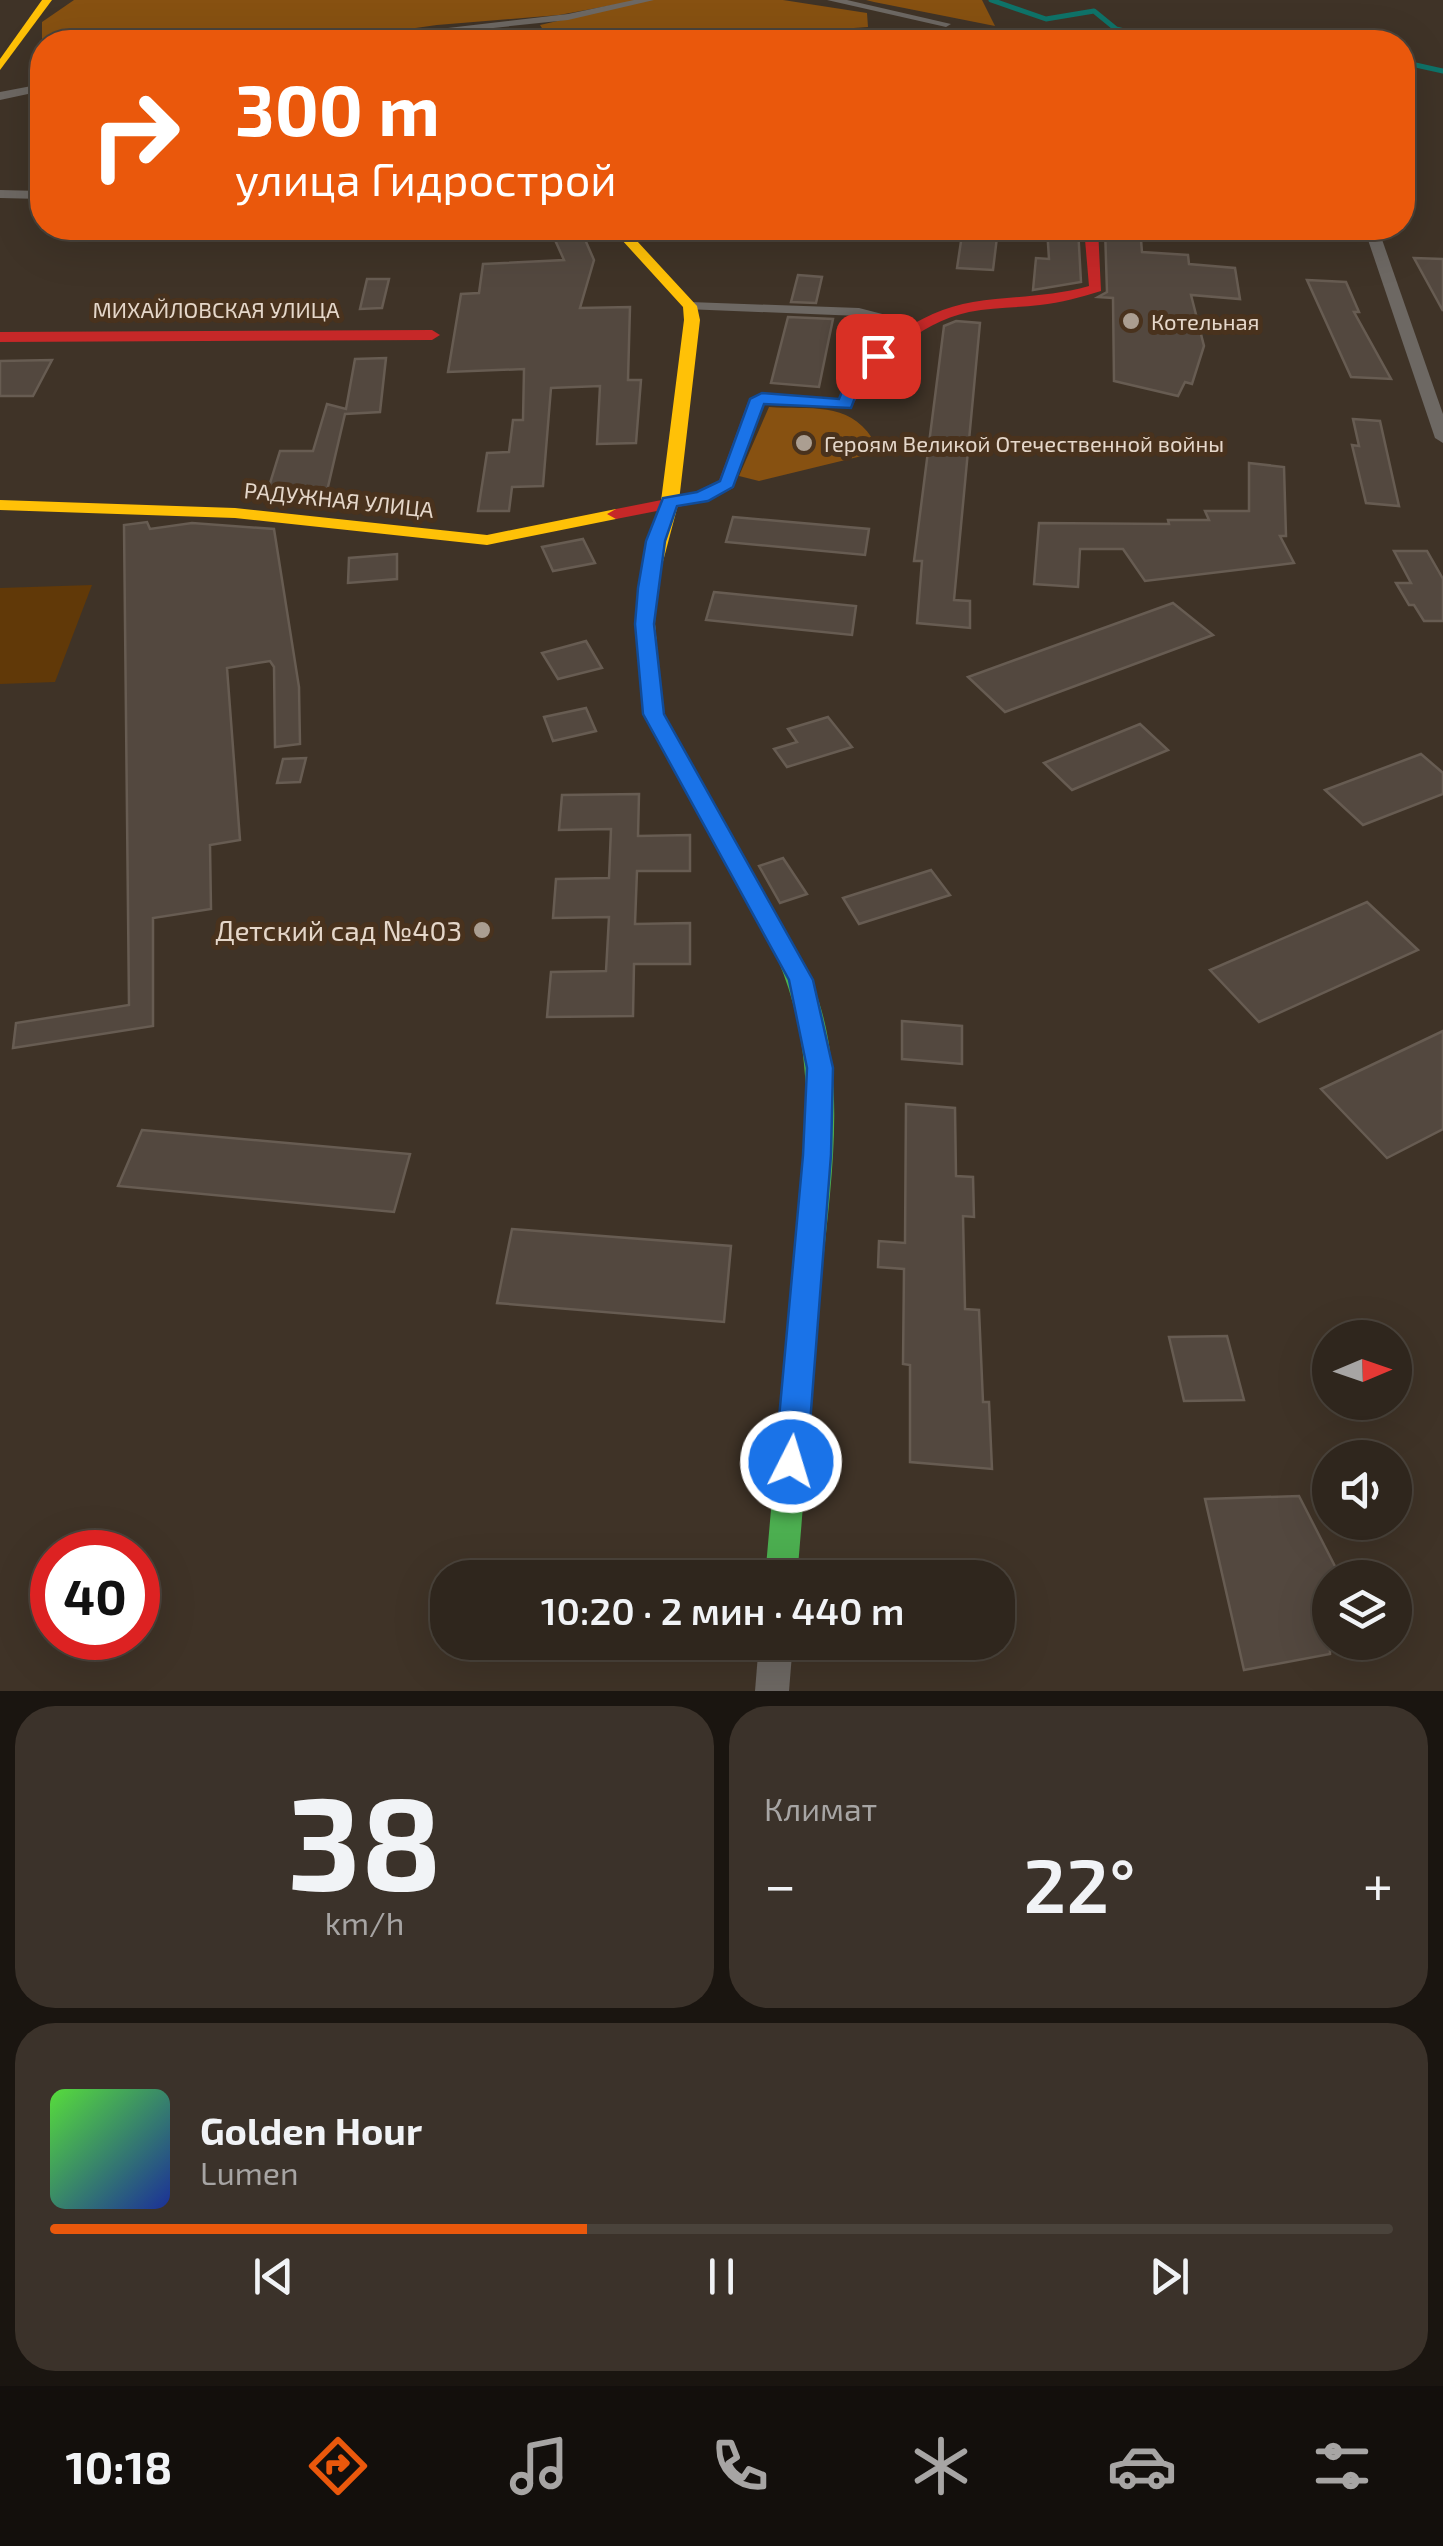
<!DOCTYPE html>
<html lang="ru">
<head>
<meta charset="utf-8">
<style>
	:root { --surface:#2f261d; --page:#3b322a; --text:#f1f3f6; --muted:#a7a5a4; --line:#4a433b; --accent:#ea580c }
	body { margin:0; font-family:"Exo 2",sans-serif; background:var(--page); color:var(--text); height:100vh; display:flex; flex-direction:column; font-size:38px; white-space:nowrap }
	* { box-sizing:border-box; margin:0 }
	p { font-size:32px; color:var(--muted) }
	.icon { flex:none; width:55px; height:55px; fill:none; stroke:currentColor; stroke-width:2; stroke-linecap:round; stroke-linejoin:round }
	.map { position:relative; height:1691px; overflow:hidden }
	.sheet { display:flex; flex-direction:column; gap:15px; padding:15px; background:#1a1510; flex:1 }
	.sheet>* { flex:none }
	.top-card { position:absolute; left:30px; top:30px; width:1385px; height:210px; border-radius:40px; box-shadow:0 10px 40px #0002,0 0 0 2px var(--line); background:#ea580c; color:#fff; overflow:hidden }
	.needle { width:65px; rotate:88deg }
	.controls { position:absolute; left:1312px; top:1320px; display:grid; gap:20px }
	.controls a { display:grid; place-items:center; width:100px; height:100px; border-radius:50%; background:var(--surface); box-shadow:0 10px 40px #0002,0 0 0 2px var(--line); font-size:50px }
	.speed { position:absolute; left:30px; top:1530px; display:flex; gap:20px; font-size:50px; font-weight:700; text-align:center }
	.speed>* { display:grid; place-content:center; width:130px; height:130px; border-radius:50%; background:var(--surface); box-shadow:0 10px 40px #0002,0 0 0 2px var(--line); line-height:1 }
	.speed .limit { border:15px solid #d22; background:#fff; color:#111 }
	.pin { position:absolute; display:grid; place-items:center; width:85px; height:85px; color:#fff; margin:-42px; border-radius:20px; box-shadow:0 5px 15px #0006 }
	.me { position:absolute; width:110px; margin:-55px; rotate:5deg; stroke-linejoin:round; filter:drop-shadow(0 0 8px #0008) }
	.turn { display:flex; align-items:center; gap:35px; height:210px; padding:0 40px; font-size:45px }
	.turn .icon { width:130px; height:130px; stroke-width:2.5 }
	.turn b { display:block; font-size:70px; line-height:85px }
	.big { font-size:75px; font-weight:600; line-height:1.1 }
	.sheet .card { flex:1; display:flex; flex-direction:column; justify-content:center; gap:15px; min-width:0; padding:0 35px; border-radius:40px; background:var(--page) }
	.sheet .dial { align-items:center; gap:0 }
	.dial b { font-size:130px; line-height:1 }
	.song { display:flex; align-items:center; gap:30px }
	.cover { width:120px; height:120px; border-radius:15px; background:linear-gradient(135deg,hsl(110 70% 55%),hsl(230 70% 35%)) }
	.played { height:10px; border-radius:5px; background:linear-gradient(90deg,var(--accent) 40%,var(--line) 40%) }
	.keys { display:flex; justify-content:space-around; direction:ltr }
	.heat { display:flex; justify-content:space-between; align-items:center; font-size:55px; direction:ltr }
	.sheet .tiles { flex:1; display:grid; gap:15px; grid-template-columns:1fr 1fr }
	.card:last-child { grid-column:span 2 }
	.trip { position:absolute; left:430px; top:1560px; width:585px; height:100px; border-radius:40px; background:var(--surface); box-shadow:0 10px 40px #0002,0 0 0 2px var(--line); font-weight:600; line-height:100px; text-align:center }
	.tabs { display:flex; height:160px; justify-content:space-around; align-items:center; background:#130f0c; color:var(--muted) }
	.tabs .icon { width:70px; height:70px }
	.tabs .selected { color:var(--accent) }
	.tabs b { font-size:45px; color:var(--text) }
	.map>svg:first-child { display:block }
	.green { fill:#613908 }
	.forest { fill:#875111 }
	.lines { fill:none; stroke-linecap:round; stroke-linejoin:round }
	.stream { stroke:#0f7369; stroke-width:5 }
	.building { fill:#53483f; stroke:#675c52; stroke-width:2.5 }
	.street { fill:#6d6863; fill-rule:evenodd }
	.fast { fill:#4caf50; fill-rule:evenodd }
	.slow { fill:#ffc107; fill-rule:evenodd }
	.jam { fill:#c62828; fill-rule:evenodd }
	.route { fill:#1a73e8; stroke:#114b97; stroke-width:2.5 }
	.poi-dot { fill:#ab9e91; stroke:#49321d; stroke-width:4 }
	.labels { text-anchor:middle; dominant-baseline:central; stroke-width:10; stroke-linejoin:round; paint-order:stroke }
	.far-street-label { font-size:22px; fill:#e5d7ca; stroke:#49321d }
	.far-poi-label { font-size:22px; fill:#e5d7ca; stroke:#49321d; text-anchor:start }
	.poi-label { font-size:28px; fill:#e5d7ca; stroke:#49321d; text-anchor:end }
</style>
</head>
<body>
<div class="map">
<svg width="1443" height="1691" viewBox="0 0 1443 1691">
	<rect width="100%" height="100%" fill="#3f3327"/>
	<polygon class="green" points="92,585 55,682 0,684 0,588"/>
	<g class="forest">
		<polygon points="74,0 640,0 559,15 437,25 315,42 42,42 42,66 42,22"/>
		<polygon points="649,0 783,0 867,13 868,27 811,31 779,42 667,42 648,33 549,39 540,25"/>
		<polygon points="866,0 982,0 995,26 874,2"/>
		<path d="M769,407C810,410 848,401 872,438L866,455L759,481L739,476Z"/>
	</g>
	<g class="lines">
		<g class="stream">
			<polyline points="991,0 1046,19 1094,11 1116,29 1170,42"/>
			<polyline points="1240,42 1260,33 1317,42"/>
			<polyline points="1402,62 1443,71"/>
		</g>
	</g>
	<g class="building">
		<polygon points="580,228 594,260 580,308 630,307 628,380 641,380 636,443 597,444 600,386 551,388 543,486 512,487 509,511 478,511 487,453 509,452 513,420 523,420 524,369 448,372 461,294 479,293 483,264 564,260 551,231"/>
		<polygon points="963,228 998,229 993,270 957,268"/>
		<polygon points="1047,228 1078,228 1081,282 1033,290 1036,258 1049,259"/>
		<polygon points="1105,228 1140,228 1142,252 1188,255 1189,264 1235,268 1240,299 1191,295 1204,346 1192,384 1185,382 1178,396 1114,381 1113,298 1098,297 1107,292"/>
		<polygon points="1414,258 1443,259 1443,311"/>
		<polygon points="798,275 822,277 816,303 791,302"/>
		<polygon points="367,279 389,279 382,308 360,309"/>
		<polygon points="1307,280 1346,282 1359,312 1354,312 1391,379 1351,377"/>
		<polygon points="788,317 833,319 819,387 771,383"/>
		<polygon points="956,321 980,323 954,600 970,601 970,628 917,623 922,561 914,561 944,326"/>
		<polygon points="386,358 380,412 345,414 327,491 267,493 280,451 313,451 327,404 346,409 355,359"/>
		<polygon points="52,360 33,396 0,396 0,361"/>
		<polygon points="1353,419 1380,421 1399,506 1366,503 1352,445 1359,446"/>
		<polygon points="1249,463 1284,467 1286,536 1280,536 1294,563 1145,581 1123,549 1080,549 1078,587 1034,584 1039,523 1169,524 1168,520 1209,520 1205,511 1249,511"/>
		<polygon points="733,517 869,529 865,555 726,542"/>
		<polygon points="147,522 150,529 192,523 274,529 299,687 300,744 275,747 274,667 270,661 227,668 240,840 210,845 211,909 153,918 153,1026 13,1048 16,1023 129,1005 124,525"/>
		<polygon points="583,539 595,563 553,571 542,547"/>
		<polygon points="1394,551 1427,551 1443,579 1443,621 1424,621 1414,605 1409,605 1396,583 1411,583"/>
		<polygon points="397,554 397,579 348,583 349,558"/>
		<polygon points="714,592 856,606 852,635 706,620"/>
		<polygon points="1173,603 1213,635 1005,712 968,677"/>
		<polygon points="586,641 602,668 558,679 542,653"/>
		<polygon points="586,708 596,731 553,741 544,717"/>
		<polygon points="828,717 852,747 787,767 774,749 797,742 788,729"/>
		<polygon points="1140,724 1168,750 1072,790 1044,763"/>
		<polygon points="1421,754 1443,773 1443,794 1363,825 1325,790"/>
		<polygon points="306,758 300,782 277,783 283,759"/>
		<polygon points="639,794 638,836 690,835 690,871 637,871 635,924 690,923 690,964 634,964 633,1016 547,1017 551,972 606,971 609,917 553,918 556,879 609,878 611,829 559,830 562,795"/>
		<polygon points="783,858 807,894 780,903 759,866"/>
		<polygon points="931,870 950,895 859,924 843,898"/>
		<polygon points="1367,902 1418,950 1259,1022 1210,970"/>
		<polygon points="902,1021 962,1026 962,1064 902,1059"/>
		<polygon points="1443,1031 1443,1129 1387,1158 1321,1089"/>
		<polygon points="906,1104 955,1108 956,1176 973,1177 974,1217 963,1216 965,1309 979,1310 983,1402 989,1402 992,1469 910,1462 910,1365 903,1364 904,1269 878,1267 879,1241 905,1243"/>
		<polygon points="142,1130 410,1154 394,1212 118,1186"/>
		<polygon points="512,1229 731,1246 724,1322 497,1303"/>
		<polygon points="1227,1336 1244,1400 1184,1401 1169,1337"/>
		<polygon points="1299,1496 1341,1578 1330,1578 1330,1654 1244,1670 1205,1499"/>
	</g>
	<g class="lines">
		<g class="street">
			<polygon points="634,0 654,0 568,20 360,42 328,42 568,14"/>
			<polygon points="827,0 847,0 951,24 946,27"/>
			<polygon points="42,84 42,91 0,100 0,92"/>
			<polygon points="0,190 42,191 42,199 0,198"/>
			<polygon points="1364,228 1378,228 1443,414 1443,443 1435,438"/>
			<polygon points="690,302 859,308 921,324 913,329 859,316 685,309 685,303"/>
			<polygon points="759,1642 793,1642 789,1691 755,1691"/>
		</g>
		<path class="fast" d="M790,951L799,954C857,1061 828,1189 819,1305C811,1395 805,1487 797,1578H765C773,1487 781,1396 790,1305C801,1186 826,1074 778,960L781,954Z"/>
		<g class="slow">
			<polygon points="42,0 52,0 0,70 0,59"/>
			<polygon points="611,228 625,228 697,306 700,320 679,501 656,588 655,624 663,714 802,960 799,966 781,966 643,714 635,624 638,588 661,501 684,320 683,307"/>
			<polygon points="0,500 235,508 487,535 616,509 625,514 616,519 487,545 235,518 0,510"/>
		</g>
		<g class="jam">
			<path d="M1084,228H1098L1101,291C1081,297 1061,303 1040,305C1016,308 992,307 969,312C917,323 876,364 851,408L763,404L733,488L708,501L616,519L607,514L616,509L697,493L719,481L748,402L756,395L839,400C864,350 919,311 973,302C1012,296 1050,297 1089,286Z"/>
			<polygon points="0,332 432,330 440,335 432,340 0,342"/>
		</g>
	</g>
	<polygon class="route" points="873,353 886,356 864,375 851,408 764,404 733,487 708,501 677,506 665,541 654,624 664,714 813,980 833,1068 831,1155 807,1462 802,1473 791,1478 780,1473 775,1462 803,1155 807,1068 789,980 643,714 635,624 638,588 646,541 663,498 697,492 720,481 750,399 762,393 839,399 851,370"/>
	<g class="poi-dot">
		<circle cx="1131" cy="321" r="10"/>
		<circle cx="804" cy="443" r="10"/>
		<circle cx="482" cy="930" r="10"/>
	</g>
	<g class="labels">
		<g class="far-street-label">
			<text x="216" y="309">МИХАЙЛОВСКАЯ УЛИЦА</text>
			<text transform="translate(339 499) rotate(6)">РАДУЖНАЯ УЛИЦА</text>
		</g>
		<g class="far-poi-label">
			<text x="1151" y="321">Котельная</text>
			<text x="824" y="443">Героям Великой Отечественной войны</text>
		</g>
		<g class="poi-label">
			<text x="462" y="930">Детский сад №403</text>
		</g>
	</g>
</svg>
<div class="controls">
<a><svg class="needle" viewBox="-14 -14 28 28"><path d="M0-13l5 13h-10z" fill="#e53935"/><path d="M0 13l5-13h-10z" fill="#a7a5a4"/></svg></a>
<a><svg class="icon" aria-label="sound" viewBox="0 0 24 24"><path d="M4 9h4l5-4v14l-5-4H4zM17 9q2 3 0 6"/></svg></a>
<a><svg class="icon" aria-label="layers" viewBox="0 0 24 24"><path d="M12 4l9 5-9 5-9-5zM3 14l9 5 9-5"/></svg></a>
</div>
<div class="speed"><div class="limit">40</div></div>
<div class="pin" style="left:878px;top:356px;background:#d93025"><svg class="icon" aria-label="arrive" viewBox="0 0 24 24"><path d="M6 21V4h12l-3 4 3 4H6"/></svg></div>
<svg class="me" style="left:791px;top:1462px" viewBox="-20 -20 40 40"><circle r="17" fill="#1a73e8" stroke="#fff" stroke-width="3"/><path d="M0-11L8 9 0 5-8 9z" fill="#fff"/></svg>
<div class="trip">10:20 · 2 мин · 440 m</div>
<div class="top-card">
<div class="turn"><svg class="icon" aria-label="right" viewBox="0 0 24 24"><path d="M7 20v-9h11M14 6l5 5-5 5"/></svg><div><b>300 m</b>улица Гидрострой</div></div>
</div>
</div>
<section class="sheet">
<div class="tiles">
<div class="card dial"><b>38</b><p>km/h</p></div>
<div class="card"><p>Климат</p>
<div class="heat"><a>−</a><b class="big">22°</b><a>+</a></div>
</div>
<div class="card">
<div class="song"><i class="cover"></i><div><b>Golden Hour</b><p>Lumen</p></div></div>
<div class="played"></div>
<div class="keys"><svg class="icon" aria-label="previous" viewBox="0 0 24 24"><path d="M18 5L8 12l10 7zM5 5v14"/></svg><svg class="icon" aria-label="pause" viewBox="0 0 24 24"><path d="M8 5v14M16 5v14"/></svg><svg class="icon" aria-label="next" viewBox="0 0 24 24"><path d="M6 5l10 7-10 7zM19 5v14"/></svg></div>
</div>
</div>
</section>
<nav class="tabs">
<b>10:18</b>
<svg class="icon selected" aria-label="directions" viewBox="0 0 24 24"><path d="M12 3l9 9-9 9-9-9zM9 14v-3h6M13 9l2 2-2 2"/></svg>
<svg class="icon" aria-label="music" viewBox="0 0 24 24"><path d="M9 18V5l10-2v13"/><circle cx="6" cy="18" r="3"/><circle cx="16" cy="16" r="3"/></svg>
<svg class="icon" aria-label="phone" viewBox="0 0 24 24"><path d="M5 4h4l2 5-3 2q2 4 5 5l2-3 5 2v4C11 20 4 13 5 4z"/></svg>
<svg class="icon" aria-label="climate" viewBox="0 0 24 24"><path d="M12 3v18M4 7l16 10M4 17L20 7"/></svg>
<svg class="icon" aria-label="car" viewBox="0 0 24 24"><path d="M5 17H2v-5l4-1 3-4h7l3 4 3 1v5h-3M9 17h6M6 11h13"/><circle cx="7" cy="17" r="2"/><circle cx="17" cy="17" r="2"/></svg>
<svg class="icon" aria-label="filters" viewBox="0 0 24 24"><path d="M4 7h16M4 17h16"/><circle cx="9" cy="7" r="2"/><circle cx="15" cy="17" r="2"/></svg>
</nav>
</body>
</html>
